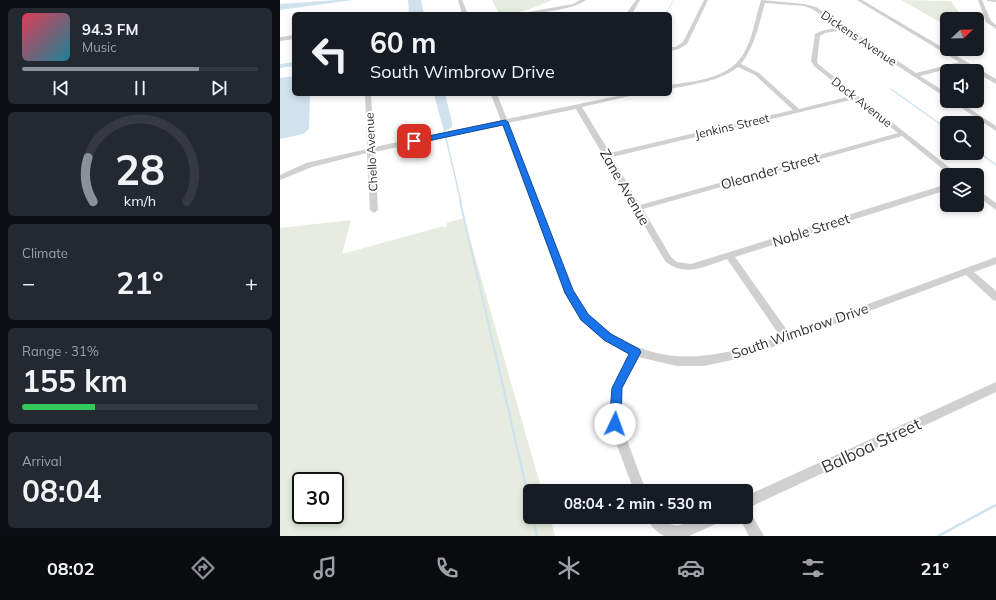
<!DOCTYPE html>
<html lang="en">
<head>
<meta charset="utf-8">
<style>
	:root { --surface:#171b24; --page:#242831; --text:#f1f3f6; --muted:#9ea1a6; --line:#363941; --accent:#8c9099 }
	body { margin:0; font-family:Mulish,sans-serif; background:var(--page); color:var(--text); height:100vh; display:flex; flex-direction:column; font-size:15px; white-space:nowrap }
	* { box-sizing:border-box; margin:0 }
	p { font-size:13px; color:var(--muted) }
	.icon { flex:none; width:22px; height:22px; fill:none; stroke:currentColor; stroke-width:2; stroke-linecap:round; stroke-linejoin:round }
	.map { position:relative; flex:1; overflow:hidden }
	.drawer { display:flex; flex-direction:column; gap:8px; padding:8px; background:#0d0f14; width:280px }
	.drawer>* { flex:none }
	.hud { position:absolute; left:12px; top:12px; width:380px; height:84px; border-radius:6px; box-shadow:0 2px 6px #0003; background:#171b24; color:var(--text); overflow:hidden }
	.needle { width:26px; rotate:68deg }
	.controls { position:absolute; left:660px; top:12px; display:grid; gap:8px }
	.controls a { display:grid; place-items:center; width:44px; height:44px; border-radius:6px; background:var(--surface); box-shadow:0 2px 6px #0003; font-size:20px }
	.speed { position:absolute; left:12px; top:472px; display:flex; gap:8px; font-size:20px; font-weight:700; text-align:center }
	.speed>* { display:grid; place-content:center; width:52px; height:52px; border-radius:50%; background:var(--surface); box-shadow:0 2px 6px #0003; line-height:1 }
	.speed .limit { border:2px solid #111; border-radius:6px; background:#fff; color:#111 }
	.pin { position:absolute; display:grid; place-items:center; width:34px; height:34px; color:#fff; margin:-17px; border-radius:8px; box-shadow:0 2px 6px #0006 }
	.me { position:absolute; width:44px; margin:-22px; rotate:3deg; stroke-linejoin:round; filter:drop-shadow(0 0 3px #0008) }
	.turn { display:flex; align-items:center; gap:14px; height:84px; padding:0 12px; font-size:18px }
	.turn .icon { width:52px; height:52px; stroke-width:2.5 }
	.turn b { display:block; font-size:28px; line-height:34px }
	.big { font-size:30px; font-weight:700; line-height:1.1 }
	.drawer .tile { flex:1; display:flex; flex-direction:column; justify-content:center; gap:6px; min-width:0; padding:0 14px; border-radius:6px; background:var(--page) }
	.drawer .dial { align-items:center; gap:0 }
	.dial svg { height:104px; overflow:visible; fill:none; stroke:var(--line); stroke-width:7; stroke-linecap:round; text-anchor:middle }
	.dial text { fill:var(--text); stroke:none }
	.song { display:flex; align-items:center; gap:12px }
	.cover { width:48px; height:48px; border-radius:6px; background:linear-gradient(135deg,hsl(350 70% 55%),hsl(190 70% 35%)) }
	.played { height:4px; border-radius:2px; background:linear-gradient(90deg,var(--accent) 75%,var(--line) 75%) }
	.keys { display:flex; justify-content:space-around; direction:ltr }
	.heat { display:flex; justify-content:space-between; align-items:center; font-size:22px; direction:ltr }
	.charge { height:6px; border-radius:3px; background:linear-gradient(90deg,#34c759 31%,var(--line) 0) }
	.trip { position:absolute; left:243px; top:484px; width:230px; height:40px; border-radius:6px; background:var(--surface); box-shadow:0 2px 6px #0003; font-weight:700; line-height:40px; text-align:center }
	.menu { display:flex; height:64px; justify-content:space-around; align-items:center; background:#090b0e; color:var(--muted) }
	.menu .icon { width:28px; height:28px }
	.menu .selected { color:var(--accent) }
	.menu b { font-size:18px; color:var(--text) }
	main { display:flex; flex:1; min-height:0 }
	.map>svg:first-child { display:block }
	.green { fill:#e6ecdf; fill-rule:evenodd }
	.water { fill:#cfe2ee }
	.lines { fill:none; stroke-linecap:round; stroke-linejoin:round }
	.stream-far3 { stroke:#cfe2ee; stroke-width:1 }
	.stream-far2 { stroke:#cfe2ee; stroke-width:1.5 }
	.stream-far1 { stroke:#cfe2ee; stroke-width:2 }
	.stream { stroke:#cfe2ee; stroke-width:2.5 }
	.canal { fill:#cfe2ee; fill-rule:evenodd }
	.minor { fill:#d0d0d0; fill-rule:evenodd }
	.route { fill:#1a73e8; stroke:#114b97 }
	.labels { text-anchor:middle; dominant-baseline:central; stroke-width:4; stroke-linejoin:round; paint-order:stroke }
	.far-street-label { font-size:12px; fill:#333; stroke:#fff }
	.street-label { font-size:14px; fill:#333; stroke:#fff }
	.near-street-label { font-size:17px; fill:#333; stroke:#fff }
</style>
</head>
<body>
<main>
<section class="drawer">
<div class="tile">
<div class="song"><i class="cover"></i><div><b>94.3 FM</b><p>Music</p></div></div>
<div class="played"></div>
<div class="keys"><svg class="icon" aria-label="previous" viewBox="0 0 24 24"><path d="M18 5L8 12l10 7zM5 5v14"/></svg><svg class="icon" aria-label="pause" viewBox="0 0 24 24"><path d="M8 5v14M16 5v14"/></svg><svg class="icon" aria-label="next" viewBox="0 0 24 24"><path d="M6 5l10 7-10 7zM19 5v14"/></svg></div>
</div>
<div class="tile dial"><svg viewBox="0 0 100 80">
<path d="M14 69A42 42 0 1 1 86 69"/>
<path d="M14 69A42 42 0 0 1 10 35" stroke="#8c9099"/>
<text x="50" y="56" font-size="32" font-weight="700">28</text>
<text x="50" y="72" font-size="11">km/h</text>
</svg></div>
<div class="tile"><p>Climate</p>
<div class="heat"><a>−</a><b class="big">21°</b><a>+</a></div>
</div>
<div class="tile"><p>Range · 31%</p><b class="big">155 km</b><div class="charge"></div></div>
<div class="tile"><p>Arrival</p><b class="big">08:04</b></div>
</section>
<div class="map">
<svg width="716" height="536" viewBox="0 0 716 536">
	<rect width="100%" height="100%" fill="#fff"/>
	<g class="green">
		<path d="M212,0H272C254,8 239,14 219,14Z"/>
		<polygon points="621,0 671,1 680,14 692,14 693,18 676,16 677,19 667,19 667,26"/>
		<path d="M184,218L262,491H250V517H270L275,536H0V228L71,220L62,254L164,226V228L167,226V223ZM21,481H55V515H21Z"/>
	</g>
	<g class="water">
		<polygon points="57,0 73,0 0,10 0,4"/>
		<polygon points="128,0 141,0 144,14 129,14"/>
		<polygon points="14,76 14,94 30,94 29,129 23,134 0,139 0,78"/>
		<polygon points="154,94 165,94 172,122 172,127 164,132"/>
	</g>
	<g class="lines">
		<polyline class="stream-far3" points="385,14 394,0"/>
		<g class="stream-far2">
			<polyline points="611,89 667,129"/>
			<polyline points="166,138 181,202"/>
			<polyline points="697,151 716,165"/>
		</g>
		<polyline class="stream-far1" points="180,201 214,348"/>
		<g class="stream">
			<polyline points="214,347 250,504"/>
			<polyline points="253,517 257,536"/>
			<polyline points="658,536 716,505"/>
		</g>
		<polygon class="canal" points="14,62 14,66 0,68 0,64"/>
		<g class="minor">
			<polygon points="178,0 182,0 188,14 182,14"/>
			<path d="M300,0H306C293,10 254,14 237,14L293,4Z"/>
			<polygon points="356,0 360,0 352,14 346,14"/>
			<polygon points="424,0 428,0 407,44 399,49 390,51 390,47 395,47 403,42"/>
			<path d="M481,0L524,4L536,7L636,73L679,62L577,0H582L716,79V84L697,73V71H693L683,65L640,76L667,93V98L665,97L563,30L545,33L540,36L537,61L538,64L679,175H670L622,136L363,209L391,257L397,262L411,264L667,184V190L455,257L509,333L716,257V264L694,272L716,291V301L713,300L686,275L466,357L424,366H397L358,357L342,388L341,424L366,491H354L329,424L332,388L349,354L324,340L301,320L285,294L222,125L95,152L98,210L94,213L90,210L87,153L32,167L0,180V175L26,163L87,149L85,94H91L94,147L221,121L211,94H217L227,119L347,94H359L302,107L330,153L513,110L475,75L458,67C439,82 413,84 390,89V85C414,81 447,79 462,56C473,40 475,18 481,0ZM485,3L524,6L532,9L560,27L541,31L535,34L531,61L534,66L571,96L519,109L479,73L461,64C475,46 479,24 485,3ZM575,99L618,133L360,205L332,157ZM296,109L385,261C404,278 426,266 447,259L500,336C445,355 395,369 341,339C329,333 315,323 307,313C301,306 297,297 292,290L228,123Z"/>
			<polygon points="698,0 702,0 711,21 716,25 716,29 706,22"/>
			<polygon points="707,0 716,0 716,2 707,1"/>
			<polygon points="14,35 14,39 0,41 0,37"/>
			<polygon points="671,101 678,101 716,126 716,131"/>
			<polygon points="697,189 716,203 716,210 697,196"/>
			<polygon points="716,382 716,392 466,509 466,496"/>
			<polygon points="466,511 470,512 484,536 469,536 459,517 466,517"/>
			<path d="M366,517H381C399,535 405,519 422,517C428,516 435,517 441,517L440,522L409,536H384C377,533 369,524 366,517Z"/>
		</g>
	</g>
	<polygon class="route" points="225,120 228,122 293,290 308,314 331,334 359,349 361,352 342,388 341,424 339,428 335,430 331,428 329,424 332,388 349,354 324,340 301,320 285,293 223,125 134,144 131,141 134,139"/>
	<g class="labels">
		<g class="far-street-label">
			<text transform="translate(579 38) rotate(34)">Dickens Avenue</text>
			<text transform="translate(582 102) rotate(38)">Dock Avenue</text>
			<text transform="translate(452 126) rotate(-13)">Jenkins Street</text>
			<text transform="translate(91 152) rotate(-93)">Chello Avenue</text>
		</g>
		<g class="street-label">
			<text transform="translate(490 171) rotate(-16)">Oleander Street</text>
			<text transform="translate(345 187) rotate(60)">Zane Avenue</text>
			<text transform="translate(531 230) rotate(-18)">Noble Street</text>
			<text transform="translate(520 331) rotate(-19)">South Wimbrow Drive</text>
		</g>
		<g class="near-street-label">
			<text transform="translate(591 445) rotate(-25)">Balboa Street</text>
		</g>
	</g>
</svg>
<div class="controls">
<a><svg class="needle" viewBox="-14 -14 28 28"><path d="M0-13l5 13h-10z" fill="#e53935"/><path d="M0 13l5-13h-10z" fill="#9ea1a6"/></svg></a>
<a><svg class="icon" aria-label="sound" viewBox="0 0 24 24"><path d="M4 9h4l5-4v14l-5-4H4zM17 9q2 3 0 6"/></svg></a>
<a><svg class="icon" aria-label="search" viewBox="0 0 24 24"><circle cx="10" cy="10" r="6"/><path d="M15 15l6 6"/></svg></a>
<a><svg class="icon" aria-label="layers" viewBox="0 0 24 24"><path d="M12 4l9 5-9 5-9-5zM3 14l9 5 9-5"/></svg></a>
</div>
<div class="speed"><div class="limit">30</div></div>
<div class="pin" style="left:134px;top:141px;background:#d93025"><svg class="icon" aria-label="arrive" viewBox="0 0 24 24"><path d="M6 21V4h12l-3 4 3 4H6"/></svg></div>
<svg class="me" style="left:335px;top:424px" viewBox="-20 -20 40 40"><circle r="19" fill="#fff"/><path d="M0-13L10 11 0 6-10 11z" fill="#1a73e8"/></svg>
<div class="trip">08:04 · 2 min · 530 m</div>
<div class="hud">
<div class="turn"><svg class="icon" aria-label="left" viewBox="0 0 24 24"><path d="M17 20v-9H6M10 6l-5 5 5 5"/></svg><div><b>60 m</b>South Wimbrow Drive</div></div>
</div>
</div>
</main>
<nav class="menu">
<b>08:02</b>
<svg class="icon selected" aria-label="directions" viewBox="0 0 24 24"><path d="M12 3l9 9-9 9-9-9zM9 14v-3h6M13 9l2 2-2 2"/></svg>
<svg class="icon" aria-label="music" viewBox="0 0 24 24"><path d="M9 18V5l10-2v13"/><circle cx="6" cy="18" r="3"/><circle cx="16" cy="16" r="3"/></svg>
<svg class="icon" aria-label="phone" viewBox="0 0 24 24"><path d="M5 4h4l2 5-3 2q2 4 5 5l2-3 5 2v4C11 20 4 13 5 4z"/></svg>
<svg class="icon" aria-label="climate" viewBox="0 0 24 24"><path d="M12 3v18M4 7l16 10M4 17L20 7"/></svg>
<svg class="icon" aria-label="car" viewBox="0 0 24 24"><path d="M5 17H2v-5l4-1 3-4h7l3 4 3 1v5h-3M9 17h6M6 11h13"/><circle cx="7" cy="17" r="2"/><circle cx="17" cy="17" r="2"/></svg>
<svg class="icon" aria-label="filters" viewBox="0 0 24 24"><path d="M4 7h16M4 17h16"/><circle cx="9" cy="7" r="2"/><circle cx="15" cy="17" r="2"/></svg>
<b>21°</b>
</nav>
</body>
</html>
